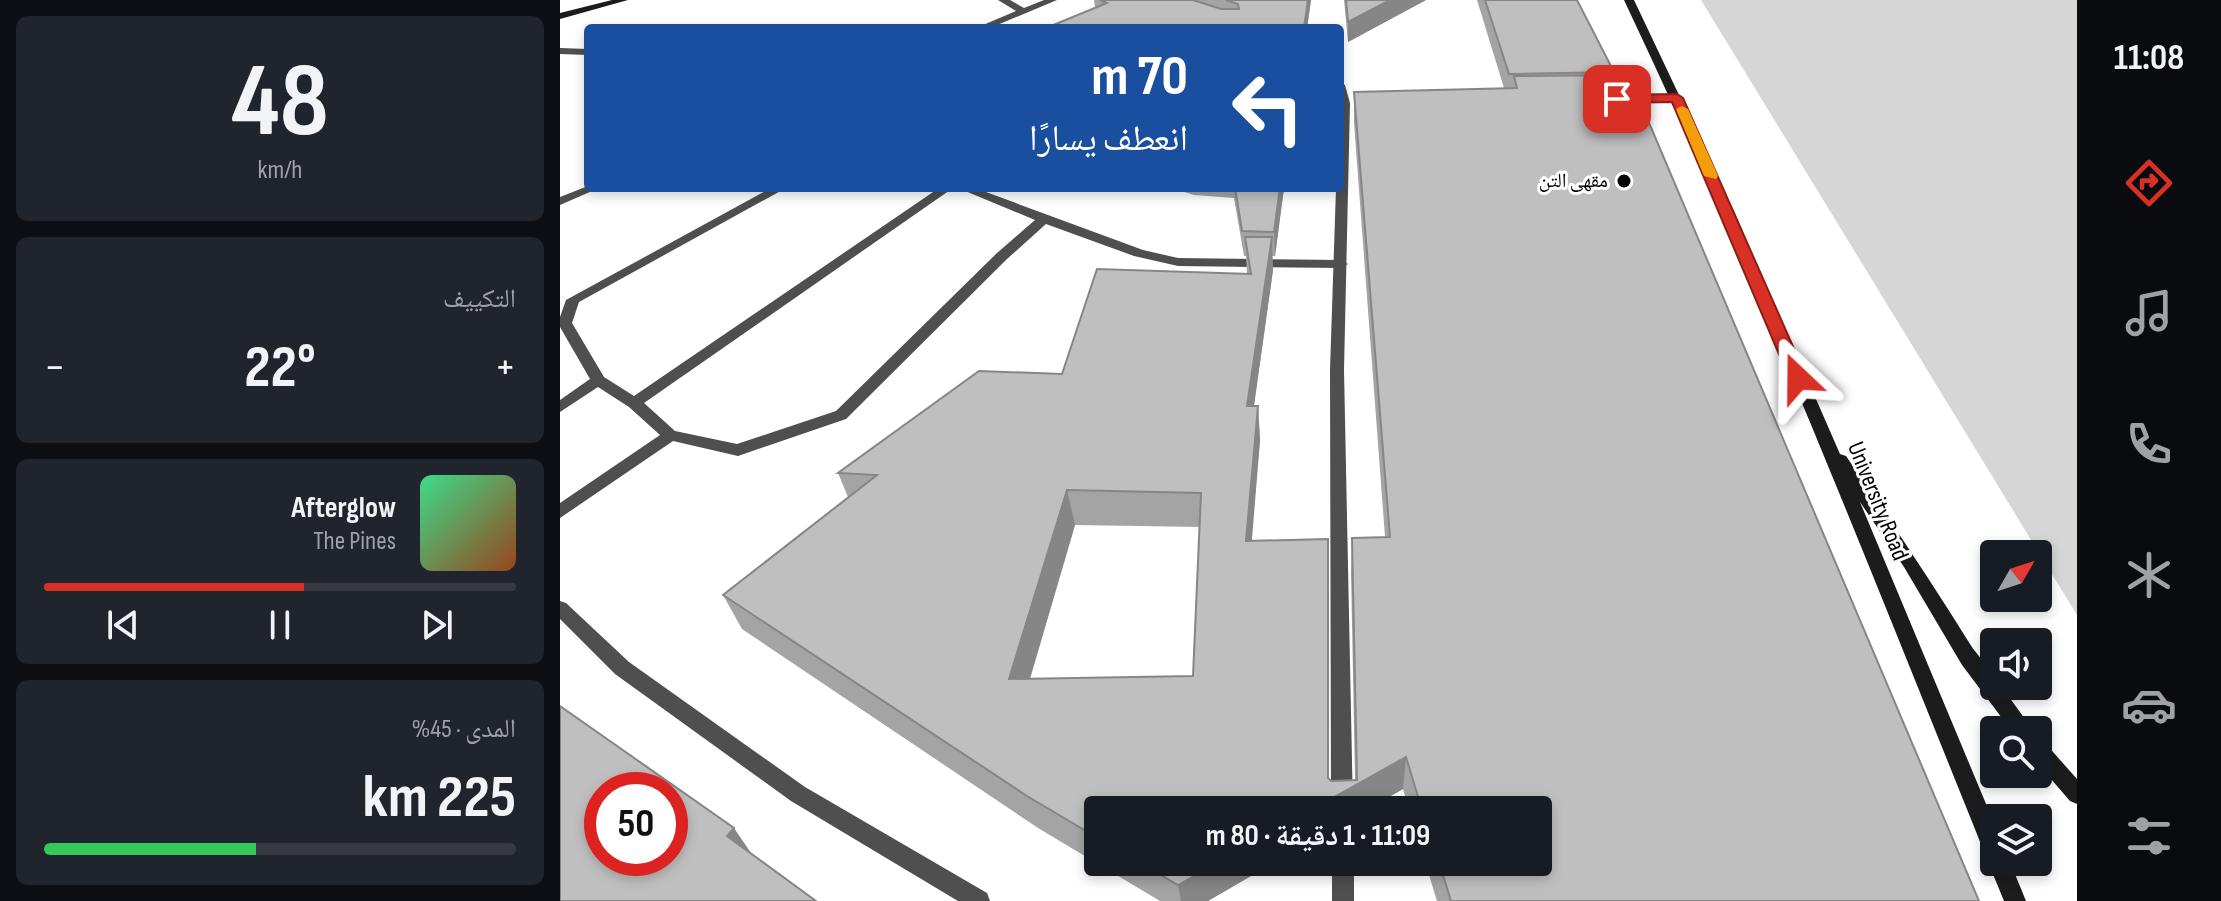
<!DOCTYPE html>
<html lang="ar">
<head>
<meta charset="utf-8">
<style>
	:root { --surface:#171b24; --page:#20242c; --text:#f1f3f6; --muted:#9ea1a6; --line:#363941; --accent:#d93025 }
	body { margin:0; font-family:"Sofia Sans Condensed","Noto Naskh Arabic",sans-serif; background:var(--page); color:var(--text); direction:rtl; height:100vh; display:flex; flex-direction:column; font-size:30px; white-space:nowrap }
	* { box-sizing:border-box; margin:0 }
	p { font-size:26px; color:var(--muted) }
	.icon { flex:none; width:44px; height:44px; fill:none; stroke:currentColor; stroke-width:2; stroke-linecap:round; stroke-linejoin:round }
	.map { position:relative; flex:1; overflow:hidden; direction:ltr }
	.side { display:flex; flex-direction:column; gap:16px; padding:16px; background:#0d0f14; width:560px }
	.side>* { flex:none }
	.hud { position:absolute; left:24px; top:24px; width:760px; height:168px; border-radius:8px; box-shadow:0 4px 12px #0003; direction:rtl; background:#1a4fa0; color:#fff; overflow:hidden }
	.needle { width:52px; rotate:51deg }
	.controls { position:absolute; left:1420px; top:540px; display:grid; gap:16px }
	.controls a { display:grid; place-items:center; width:72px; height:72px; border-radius:8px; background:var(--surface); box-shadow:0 4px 12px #0003; font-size:40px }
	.speed { position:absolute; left:24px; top:772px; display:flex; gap:16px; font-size:40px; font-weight:700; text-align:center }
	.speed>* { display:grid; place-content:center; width:104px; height:104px; border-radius:50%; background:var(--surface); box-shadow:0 4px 12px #0003; line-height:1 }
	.speed .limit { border:12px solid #d22; background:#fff; color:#111 }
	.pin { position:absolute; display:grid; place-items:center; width:68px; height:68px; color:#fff; margin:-34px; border-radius:16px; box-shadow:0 4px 12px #0006 }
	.me { position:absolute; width:88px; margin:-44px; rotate:337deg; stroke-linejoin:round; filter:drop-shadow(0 0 6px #0008) }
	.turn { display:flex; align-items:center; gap:28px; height:168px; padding:0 24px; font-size:36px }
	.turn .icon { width:104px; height:104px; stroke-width:2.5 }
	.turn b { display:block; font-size:56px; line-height:68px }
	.big { font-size:60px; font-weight:700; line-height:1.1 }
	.side .card { flex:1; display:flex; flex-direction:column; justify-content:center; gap:12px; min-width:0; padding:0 28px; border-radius:12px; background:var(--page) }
	.side .dial { align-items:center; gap:0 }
	.dial b { font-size:104px; line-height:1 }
	.song { display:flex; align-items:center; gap:24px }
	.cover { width:96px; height:96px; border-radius:12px; background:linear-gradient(135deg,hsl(150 70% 55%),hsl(20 70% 35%)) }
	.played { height:8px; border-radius:4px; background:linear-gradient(90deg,var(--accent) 55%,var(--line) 55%) }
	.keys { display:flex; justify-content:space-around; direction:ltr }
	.heat { display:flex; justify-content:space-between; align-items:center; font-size:44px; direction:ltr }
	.charge { height:12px; border-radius:6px; background:linear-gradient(90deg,#34c759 45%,var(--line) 0) }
	.trip { position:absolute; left:524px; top:796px; width:468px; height:80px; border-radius:8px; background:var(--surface); box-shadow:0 4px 12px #0003; font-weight:700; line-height:80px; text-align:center; direction:rtl }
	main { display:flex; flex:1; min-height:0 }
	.menu { display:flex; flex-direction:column; width:144px; justify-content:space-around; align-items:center; background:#090b0e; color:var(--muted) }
	.menu .icon { width:56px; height:56px }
	.menu .active { color:var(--accent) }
	.menu b { font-size:36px; color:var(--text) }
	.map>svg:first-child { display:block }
	.green { fill:#d6d6d6 }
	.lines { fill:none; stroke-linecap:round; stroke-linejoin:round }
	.lane { fill:#4f4f4f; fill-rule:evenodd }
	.street { fill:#4f4f4f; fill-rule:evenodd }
	.secondary { fill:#1c1c1c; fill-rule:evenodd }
	.wall { fill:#a4a4a4; fill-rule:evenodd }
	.shaded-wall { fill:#868686 }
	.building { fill:#bfbfbf; stroke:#868686; stroke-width:2; fill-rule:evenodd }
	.route { fill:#d93025; stroke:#8d1f18; stroke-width:2 }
	.slow { fill:#f59e0b }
	.poi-dot { fill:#000; stroke:#fff; stroke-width:3 }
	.labels { text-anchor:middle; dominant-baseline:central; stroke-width:6; stroke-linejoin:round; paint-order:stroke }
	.far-poi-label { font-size:20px; fill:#000; stroke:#fff; text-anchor:end }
	.street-label { font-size:24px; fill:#000; stroke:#fff }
</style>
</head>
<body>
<main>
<nav class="menu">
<b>11:08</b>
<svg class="icon active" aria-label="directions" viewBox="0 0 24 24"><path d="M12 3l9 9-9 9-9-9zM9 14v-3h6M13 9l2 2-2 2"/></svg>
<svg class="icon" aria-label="music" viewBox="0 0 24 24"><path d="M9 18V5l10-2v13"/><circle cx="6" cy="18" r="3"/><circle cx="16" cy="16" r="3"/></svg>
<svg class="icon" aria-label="phone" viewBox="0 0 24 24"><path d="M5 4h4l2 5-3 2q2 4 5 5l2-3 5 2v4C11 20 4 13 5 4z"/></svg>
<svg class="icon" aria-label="climate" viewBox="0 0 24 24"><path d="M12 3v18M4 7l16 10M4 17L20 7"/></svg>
<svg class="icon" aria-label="car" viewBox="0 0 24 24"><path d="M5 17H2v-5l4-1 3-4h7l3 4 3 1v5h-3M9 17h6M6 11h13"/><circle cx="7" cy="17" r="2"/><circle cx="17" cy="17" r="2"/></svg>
<svg class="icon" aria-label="filters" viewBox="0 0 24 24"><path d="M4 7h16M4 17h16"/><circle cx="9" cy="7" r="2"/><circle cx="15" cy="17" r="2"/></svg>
</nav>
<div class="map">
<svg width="1517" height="901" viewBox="0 0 1517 901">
	<rect width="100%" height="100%" fill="#fff"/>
	<polygon class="green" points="1141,0 1517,0 1517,615"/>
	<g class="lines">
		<polygon class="lane" points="211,188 226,188 19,302 12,323 44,377 74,396 379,188 393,188 84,403 115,431 177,444 276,411 437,253 475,220 398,188 415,188 583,250 618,258 781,260 788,264 781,268 618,266 574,256 486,224 447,259 286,419 178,456 113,441 0,518 0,503 100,435 69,407 38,387 0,412 0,400 30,379 0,327 0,317 6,300"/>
		<g class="street">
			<polygon points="438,0 450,0 464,8 484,0 497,0 430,28 416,28 456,11"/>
			<polygon points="0,48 28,49 28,55 0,54"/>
			<polygon points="780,82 785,85 790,103 784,370 793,810 771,810 770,370 776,188 780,188"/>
			<polygon points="1117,95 1122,98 1121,100 1055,102 1050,99 1055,96"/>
			<polygon points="28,186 28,188 39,188 0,205 0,197"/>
			<polygon points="0,601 6,603 69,662 245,787 427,893 430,901 398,901 231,801 55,674 0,619"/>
			<rect x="772" y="862" width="22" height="39"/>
		</g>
		<g class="secondary">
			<polygon points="52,0 68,0 0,19 0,13"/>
			<path d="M1064,0H1074L1173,209L1280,454L1286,456C1329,518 1370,580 1410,644C1418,657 1434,670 1434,686H1441L1473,730H1451L1402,665L1344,567L1300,502L1434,823V862H1450L1466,901H1444L1428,862L1430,858L1423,849C1308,564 1196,278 1064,0Z"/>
			<polygon points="1478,740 1485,743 1517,779 1517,804 1510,801 1478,764"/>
		</g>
	</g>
	<g class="wall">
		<polygon points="534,0 751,0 747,28 535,8"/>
		<polygon points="784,0 866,0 788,42"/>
		<path d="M917,0H1017L1054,72L1053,75L1419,901H877L865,862H978V810H849L843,789L806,810H538V862H715L648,901H600L478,828L182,629L163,595L288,497L278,473L502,374L687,274L686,256H684L674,198L634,195L612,188H724L715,256H712L713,270L694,406H698L700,440L691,541L768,778L771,781L795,780L791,573L792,538L825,537L794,123V92L944,88ZM515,525L640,527L633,676L470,679Z"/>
	</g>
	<g class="shaded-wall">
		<polygon points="748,0 751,0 747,28 744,28"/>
		<polygon points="830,0 866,0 788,42 788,22"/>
		<polygon points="720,188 724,188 715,256 714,232"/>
		<polygon points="712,237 713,270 689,440 687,406"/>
		<polygon points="698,406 700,440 689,576 686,541"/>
		<polygon points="507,490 515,525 460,712 449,679"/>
		<polygon points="846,757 843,789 806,810 751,810"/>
		<polygon points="174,828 193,856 167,836"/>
		<polygon points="659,862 715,862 648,901 621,901 618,885"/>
	</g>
	<g class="building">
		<polygon points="540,0 633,0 661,9 679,9 678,4 666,0 748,0 744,28 486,28 547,3"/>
		<polygon points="786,0 830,0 788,22"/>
		<polygon points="925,0 1017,0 1054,72 949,74"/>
		<path d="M1061,75L1087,118L1419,901H891L879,862H978V810H862L846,757L751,810H538V838L467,796L163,595L317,475L278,473L419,371L502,374L537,269L691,274L685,237H712L687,406H698L686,541L768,539V778L771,781L797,780L792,538L830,537L794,92L957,88L954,76ZM507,490L641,493L633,676L449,679Z"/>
		<polygon points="675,188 720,188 714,232 682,231"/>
		<path d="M0,706L174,828L167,836L256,901H0ZM42,790H110V858H42Z"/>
		<polygon points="579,862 659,862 618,885"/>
	</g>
	<polygon class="route" points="1117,94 1123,98 1247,378 1244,382 1232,382 1229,378 1112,102 1057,103 1051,99 1057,95"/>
	<polygon class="slow" points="1122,106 1128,109 1158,176 1156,179 1144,176 1116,109"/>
	<circle class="poi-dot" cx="1064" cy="181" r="8"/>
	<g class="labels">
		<g class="far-poi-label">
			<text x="1048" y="181">مقهى التن</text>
		</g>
		<g class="street-label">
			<text transform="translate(1318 501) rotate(68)">University Road</text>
		</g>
	</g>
</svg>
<div class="controls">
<a><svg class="needle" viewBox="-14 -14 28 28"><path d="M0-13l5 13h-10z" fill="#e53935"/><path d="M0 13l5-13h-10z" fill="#9ea1a6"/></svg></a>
<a><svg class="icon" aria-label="sound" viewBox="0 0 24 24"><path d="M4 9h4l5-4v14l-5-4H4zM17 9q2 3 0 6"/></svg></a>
<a><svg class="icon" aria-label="search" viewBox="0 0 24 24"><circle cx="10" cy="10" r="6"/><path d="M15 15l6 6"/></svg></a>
<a><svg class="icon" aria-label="layers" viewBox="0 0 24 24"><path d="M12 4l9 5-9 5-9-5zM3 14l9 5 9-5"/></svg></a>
</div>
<div class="speed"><div class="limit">50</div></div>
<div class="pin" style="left:1057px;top:99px;background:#d93025"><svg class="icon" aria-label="arrive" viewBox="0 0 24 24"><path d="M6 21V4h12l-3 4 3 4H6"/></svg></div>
<svg class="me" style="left:1238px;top:378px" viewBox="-20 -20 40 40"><path d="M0-17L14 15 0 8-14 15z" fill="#d93025" stroke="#fff" stroke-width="4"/></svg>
<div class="trip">11:09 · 1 دقيقة · 80 m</div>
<div class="hud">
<div class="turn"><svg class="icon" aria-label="left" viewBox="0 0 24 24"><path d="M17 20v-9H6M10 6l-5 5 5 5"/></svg><div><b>70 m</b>انعطف يسارًا</div></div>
</div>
</div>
<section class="side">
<div class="card dial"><b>48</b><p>km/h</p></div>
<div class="card"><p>التكييف</p>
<div class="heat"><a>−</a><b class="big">22°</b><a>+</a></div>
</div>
<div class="card">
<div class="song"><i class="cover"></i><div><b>Afterglow</b><p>The Pines</p></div></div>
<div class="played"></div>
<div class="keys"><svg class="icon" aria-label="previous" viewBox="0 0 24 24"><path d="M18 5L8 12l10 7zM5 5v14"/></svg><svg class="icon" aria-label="pause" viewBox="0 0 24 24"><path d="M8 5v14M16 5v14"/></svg><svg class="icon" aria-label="next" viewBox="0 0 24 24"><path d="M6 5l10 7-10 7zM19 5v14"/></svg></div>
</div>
<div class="card"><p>المدى · 45%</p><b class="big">225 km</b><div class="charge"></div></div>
</section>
</main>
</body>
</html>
